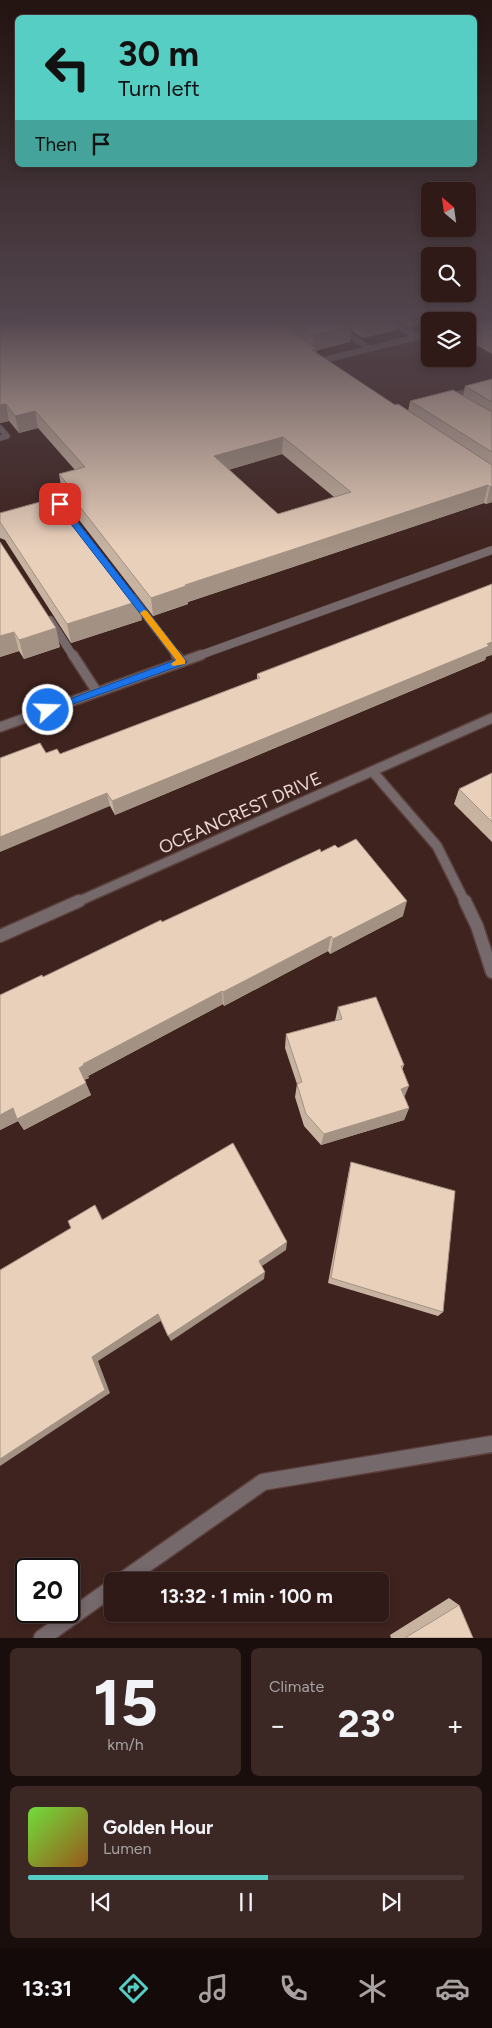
<!DOCTYPE html>
<html lang="en">
<head>
<meta charset="utf-8">
<style>
	:root { --surface:#2f1a17; --page:#3b2724; --text:#f1f3f6; --muted:#a7a1a1; --line:#4a3836; --accent:#56cec4 }
	body { margin:0; font-family:Figtree,sans-serif; background:var(--page); color:var(--text); height:100vh; display:flex; flex-direction:column; font-size:19px; white-space:nowrap }
	* { box-sizing:border-box; margin:0 }
	p { font-size:16px; color:var(--muted) }
	.icon { flex:none; width:28px; height:28px; fill:none; stroke:currentColor; stroke-width:2; stroke-linecap:round; stroke-linejoin:round }
	.map { position:relative; height:1638px; overflow:hidden }
	.details { display:flex; flex-direction:column; gap:10px; padding:10px; background:#1a0e0d; flex:1 }
	.details>* { flex:none }
	.hud { position:absolute; left:15px; top:15px; width:462px; height:152px; border-radius:8px; box-shadow:0 2px 8px #0003,0 0 0 1px var(--line); background:#56cec4; color:#111; overflow:hidden }
	.needle { width:32px; rotate:331deg }
	.controls { position:absolute; left:421px; top:182px; display:grid; gap:10px }
	.controls a { display:grid; place-items:center; width:55px; height:55px; border-radius:8px; background:var(--surface); box-shadow:0 2px 8px #0003,0 0 0 1px var(--line); font-size:25px }
	.speed { position:absolute; left:15px; top:1558px; display:flex; gap:10px; font-size:25px; font-weight:700; text-align:center }
	.speed>* { display:grid; place-content:center; width:65px; height:65px; border-radius:50%; background:var(--surface); box-shadow:0 2px 8px #0003,0 0 0 1px var(--line); line-height:1 }
	.speed .limit { border:2px solid #111; border-radius:8px; background:#fff; color:#111 }
	.pin { position:absolute; display:grid; place-items:center; width:42px; height:42px; color:#fff; margin:-21px; border-radius:10px; box-shadow:0 2px 8px #0006 }
	.me { position:absolute; width:55px; margin:-28px; rotate:70deg; stroke-linejoin:round; filter:drop-shadow(0 0 4px #0008) }
	.turn { display:flex; align-items:center; gap:18px; height:105px; padding:0 20px; font-size:22px }
	.turn .icon { width:65px; height:65px; stroke-width:2.5 }
	.turn b { display:block; font-size:35px; line-height:42px }
	.then { display:flex; align-items:center; height:48px; padding:0 20px; background:#0003; gap:10px; font-size:19px }
	.big { font-size:38px; font-weight:700; line-height:1.1 }
	.details .widget { flex:1; display:flex; flex-direction:column; justify-content:center; gap:8px; min-width:0; padding:0 18px; border-radius:8px; background:var(--page) }
	.details .dial { align-items:center; gap:0 }
	.dial b { font-size:65px; line-height:1 }
	.song { display:flex; align-items:center; gap:15px }
	.cover { width:60px; height:60px; border-radius:8px; background:linear-gradient(135deg,hsl(100 70% 55%),hsl(30 70% 35%)) }
	.played { height:5px; border-radius:2px; background:linear-gradient(90deg,var(--accent) 55%,var(--line) 55%) }
	.keys { display:flex; justify-content:space-around; direction:ltr }
	.heat { display:flex; justify-content:space-between; align-items:center; font-size:28px; direction:ltr }
	.details .tiles { flex:1; display:grid; gap:10px; grid-template-columns:1fr 1fr }
	.widget:last-child { grid-column:span 2 }
	.trip { position:absolute; left:104px; top:1572px; width:285px; height:50px; border-radius:8px; background:var(--surface); box-shadow:0 2px 8px #0003,0 0 0 1px var(--line); font-weight:700; line-height:50px; text-align:center }
	.menu { display:flex; height:80px; justify-content:space-around; align-items:center; background:#130a09; color:var(--muted) }
	.menu .icon { width:35px; height:35px }
	.menu .current { color:var(--accent) }
	.menu b { font-size:22px; color:var(--text) }
	.map>svg:first-child { display:block }
	.lines { fill:none; stroke-linecap:round; stroke-linejoin:round }
	.service-far2-casing { stroke:#5b403c; stroke-width:7 }
	.service-far1-casing { stroke:#5b403c; stroke-width:9 }
	.service-casing { stroke:#5b403c; stroke-width:12 }
	.minor-far2-casing { stroke:#5b403c; stroke-width:12 }
	.minor-far1-casing { stroke:#5b403c; stroke-width:15 }
	.minor-casing { stroke:#5b403c; stroke-width:19 }
	.service-far2 { stroke:#76696c; stroke-width:5.5 }
	.service-far1 { stroke:#76696c; stroke-width:8 }
	.service { stroke:#76696c; stroke-width:9 }
	.minor-far2 { stroke:#76696c; stroke-width:9 }
	.minor-far1 { stroke:#76696c; stroke-width:12 }
	.minor { stroke:#76696c; stroke-width:16 }
	.wall { fill:#c8b3a1; fill-rule:evenodd }
	.shaded-wall { fill:#a39283 }
	.building { fill:#e9d0bb; stroke:#a39283; fill-rule:evenodd }
	.route { fill:#1a73e8; stroke:#114b97 }
	.slow { fill:#f59e0b }
	.labels { text-anchor:middle; dominant-baseline:central; stroke-width:5; stroke-linejoin:round; paint-order:stroke }
	.street-label { font-size:18px; fill:#ebd8d5; stroke:#3f231f }
</style>
</head>
<body>
<div class="map">
<svg width="492" height="1638" viewBox="0 0 492 1638">
	<rect width="100%" height="100%" fill="#3f231f"/>
	<g class="lines">
		<defs>
			<g id="service-far2">
				<polyline points="323,319 371,349"/>
				<polyline points="315,357 320,361 417,337 386,319"/>
				<polyline points="447,397 492,385"/>
				<polyline points="0,428 7,436 0,438"/>
			</g>
			<g id="service-far1">
				<polyline points="132,597 177,656"/>
				<polyline points="50,620 73,656"/>
				<polyline points="198,656 492,550"/>
			</g>
			<g id="service">
				<polyline points="73,655 97,692"/>
				<polyline points="176,655 182,662"/>
				<polyline points="0,727 201,655"/>
			</g>
			<g id="minor-far2">
				<polyline points="373,772 437,846 465,902"/>
				<polyline points="77,902 492,718"/>
			</g>
			<g id="minor-far1">
				<polyline points="465,901 477,926 492,972"/>
				<polyline points="0,936 79,901"/>
			</g>
			<g id="minor">
				<polyline points="122,1581 263,1482 492,1444"/>
				<polyline points="42,1638 112,1588"/>
			</g>
		</defs>
		<use href="#service-far2" class="service-far2-casing"/>
		<use href="#service-far1" class="service-far1-casing"/>
		<use href="#service" class="service-casing"/>
		<use href="#minor-far2" class="minor-far2-casing"/>
		<use href="#minor-far1" class="minor-far1-casing"/>
		<use href="#minor" class="minor-casing"/>
		<use href="#service-far2" class="service-far2"/>
		<use href="#service-far1" class="service-far1"/>
		<use href="#service" class="service"/>
		<use href="#minor-far2" class="minor-far2"/>
		<use href="#minor-far1" class="minor-far1"/>
		<use href="#minor" class="minor"/>
	</g>
	<g class="wall">
		<path d="M0,319H492V354L468,340V321H430V322L409,327L397,321L396,330L363,338L351,331L350,342L317,350V353L395,405L408,411L410,401L463,396L465,386L492,379V502L486,504L484,503L418,525L188,602V604L153,616L73,512L72,503L62,492L59,474L75,470L38,428L19,433L9,421L0,423ZM282,454L334,497L278,514L228,470Z"/>
		<polygon points="0,513 142,620 71,643 5,540 0,538"/>
		<polygon points="0,542 60,647 24,659 19,651 0,657"/>
		<polygon points="486,657 485,660 115,815 110,806 46,753 60,754 257,679 257,674"/>
		<polygon points="492,773 492,842 454,804 459,789"/>
		<polygon points="321,852 403,916 330,954 328,951 224,1006 223,1004 88,1076 89,1078 84,1080 91,1095 24,1130 18,1121 0,1130 0,995 43,977 162,922"/>
		<polygon points="338,1007 404,1065 402,1070 404,1097 409,1108 404,1120 321,1145 304,1126 295,1097 297,1084 285,1048 286,1034 335,1021"/>
		<polygon points="351,1162 443,1312 438,1316 328,1283 349,1170"/>
		<polygon points="449,1598 459,1605 473,1638 391,1638 390,1635"/>
	</g>
	<g class="shaded-wall">
		<polygon points="0,319 54,319 0,330"/>
		<polygon points="380,319 398,319 396,330 363,338 365,323"/>
		<polygon points="410,319 433,319 433,321 430,321 430,322 409,327"/>
		<polygon points="352,326 350,342 317,350 316,365 313,350 314,335"/>
		<polygon points="6,404 9,421 0,423 0,405"/>
		<polygon points="35,411 38,428 19,433 15,416"/>
		<polygon points="283,437 282,454 214,474 214,456"/>
		<polygon points="488,485 484,503 188,602 188,604 153,616 151,598 185,585"/>
		<polygon points="492,486 492,502 486,504 490,487"/>
		<polygon points="139,601 142,620 71,643 67,624"/>
		<polygon points="56,628 60,647 24,659 19,640"/>
		<polygon points="14,632 19,651 0,657 0,636"/>
		<polygon points="492,642 492,655 486,657 485,660 115,815 112,801"/>
		<polygon points="107,793 110,806 0,852 0,837"/>
		<polygon points="407,901 403,916 330,954 333,939"/>
		<polygon points="331,936 328,951 224,1006 223,992"/>
		<polygon points="222,991 223,1004 88,1076 89,1078 84,1080 79,1068 83,1064"/>
		<polygon points="86,1083 91,1095 24,1130 18,1121 0,1130 0,1115 13,1108"/>
		<polygon points="409,1086 404,1098 401,1089"/>
		<polygon points="409,1108 404,1120 321,1145 324,1134"/>
		<polygon points="95,1205 100,1214 107,1229 102,1220"/>
		<polygon points="287,1242 286,1250 259,1268 259,1261"/>
		<polygon points="265,1272 264,1279 171,1341 168,1336"/>
		<polygon points="158,1314 162,1320 98,1361 110,1393 0,1466 0,1459 92,1357"/>
	</g>
	<g class="building">
		<path d="M23,319H273L317,349L312,350L395,405L398,404L492,465V486L490,487L488,485L421,507L185,585L186,586L151,598L70,494L75,493L59,474L85,467L35,411L15,416L6,404L0,405V324ZM283,437L351,492L278,514L214,456Z"/>
		<polygon points="290,319 341,319 352,326 314,335"/>
		<polygon points="358,319 380,319 365,323"/>
		<polygon points="460,319 492,319 492,336 468,323 468,321 463,321"/>
		<polygon points="492,379 492,402 465,386"/>
		<polygon points="453,390 492,412 492,452 410,401"/>
		<polygon points="58,497 139,601 67,624 0,522 0,513"/>
		<polygon points="0,542 56,628 19,640 14,632 0,636"/>
		<polygon points="492,584 492,642 487,644 489,646 112,801 107,793 0,837 0,758 40,743 46,753 57,749 60,754 260,678 257,674"/>
		<polygon points="492,773 492,822 459,789"/>
		<polygon points="356,839 407,901 333,939 331,936 223,992 222,991 83,1064 84,1065 79,1068 86,1083 17,1119 13,1108 0,1115 0,995 42,975 43,977 161,920 162,922 320,849 321,852 335,845 338,848"/>
		<polygon points="376,997 404,1065 401,1066 409,1086 401,1089 409,1108 324,1134 306,1114 297,1084 302,1082 286,1034 342,1019 338,1007"/>
		<polygon points="233,1143 287,1242 259,1261 265,1272 168,1336 158,1314 92,1357 105,1390 0,1459 0,1270 71,1228 68,1221 95,1205 102,1220"/>
		<polygon points="351,1162 455,1191 443,1312 331,1278"/>
		<polygon points="459,1605 473,1638 405,1638"/>
	</g>
	<linearGradient id="sky" x2="0" y2="1"><stop stop-color="#231311"/><stop offset="0.58" stop-color="#52454d"/><stop offset="1" stop-color="#52454d" stop-opacity="0"/></linearGradient>
	<rect width="492" height="549" fill="url(#sky)"/>
	<polygon class="route" points="57,502 62,502 187,662 185,664 48,713 45,712 45,708 176,660 57,506"/>
	<polygon class="slow" points="144,610 147,611 185,660 185,664 173,666 171,664 176,660 140,613"/>
	<g class="labels">
		<g class="street-label">
			<text transform="translate(240 813) rotate(-24)">OCEANCREST DRIVE</text>
		</g>
	</g>
</svg>
<div class="controls">
<a><svg class="needle" viewBox="-14 -14 28 28"><path d="M0-13l5 13h-10z" fill="#e53935"/><path d="M0 13l5-13h-10z" fill="#a7a1a1"/></svg></a>
<a><svg class="icon" aria-label="search" viewBox="0 0 24 24"><circle cx="10" cy="10" r="6"/><path d="M15 15l6 6"/></svg></a>
<a><svg class="icon" aria-label="layers" viewBox="0 0 24 24"><path d="M12 4l9 5-9 5-9-5zM3 14l9 5 9-5"/></svg></a>
</div>
<div class="speed"><div class="limit">20</div></div>
<div class="pin" style="left:60px;top:504px;background:#d93025"><svg class="icon" aria-label="arrive" viewBox="0 0 24 24"><path d="M6 21V4h12l-3 4 3 4H6"/></svg></div>
<svg class="me" style="left:48px;top:710px" viewBox="-20 -20 40 40"><circle r="17" fill="#1a73e8" stroke="#fff" stroke-width="3"/><path d="M0-11L8 9 0 5-8 9z" fill="#fff"/></svg>
<div class="trip">13:32 · 1 min · 100 m</div>
<div class="hud">
<div class="turn"><svg class="icon" aria-label="left" viewBox="0 0 24 24"><path d="M17 20v-9H6M10 6l-5 5 5 5"/></svg><div><b>30 m</b>Turn left</div></div>
<div class="then">Then<svg class="icon" aria-label="arrive" viewBox="0 0 24 24"><path d="M6 21V4h12l-3 4 3 4H6"/></svg></div>
</div>
</div>
<section class="details">
<div class="tiles">
<div class="widget dial"><b>15</b><p>km/h</p></div>
<div class="widget"><p>Climate</p>
<div class="heat"><a>−</a><b class="big">23°</b><a>+</a></div>
</div>
<div class="widget">
<div class="song"><i class="cover"></i><div><b>Golden Hour</b><p>Lumen</p></div></div>
<div class="played"></div>
<div class="keys"><svg class="icon" aria-label="previous" viewBox="0 0 24 24"><path d="M18 5L8 12l10 7zM5 5v14"/></svg><svg class="icon" aria-label="pause" viewBox="0 0 24 24"><path d="M8 5v14M16 5v14"/></svg><svg class="icon" aria-label="next" viewBox="0 0 24 24"><path d="M6 5l10 7-10 7zM19 5v14"/></svg></div>
</div>
</div>
</section>
<nav class="menu">
<b>13:31</b>
<svg class="icon current" aria-label="directions" viewBox="0 0 24 24"><path d="M12 3l9 9-9 9-9-9zM9 14v-3h6M13 9l2 2-2 2"/></svg>
<svg class="icon" aria-label="music" viewBox="0 0 24 24"><path d="M9 18V5l10-2v13"/><circle cx="6" cy="18" r="3"/><circle cx="16" cy="16" r="3"/></svg>
<svg class="icon" aria-label="phone" viewBox="0 0 24 24"><path d="M5 4h4l2 5-3 2q2 4 5 5l2-3 5 2v4C11 20 4 13 5 4z"/></svg>
<svg class="icon" aria-label="climate" viewBox="0 0 24 24"><path d="M12 3v18M4 7l16 10M4 17L20 7"/></svg>
<svg class="icon" aria-label="car" viewBox="0 0 24 24"><path d="M5 17H2v-5l4-1 3-4h7l3 4 3 1v5h-3M9 17h6M6 11h13"/><circle cx="7" cy="17" r="2"/><circle cx="17" cy="17" r="2"/></svg>
</nav>
</body>
</html>
